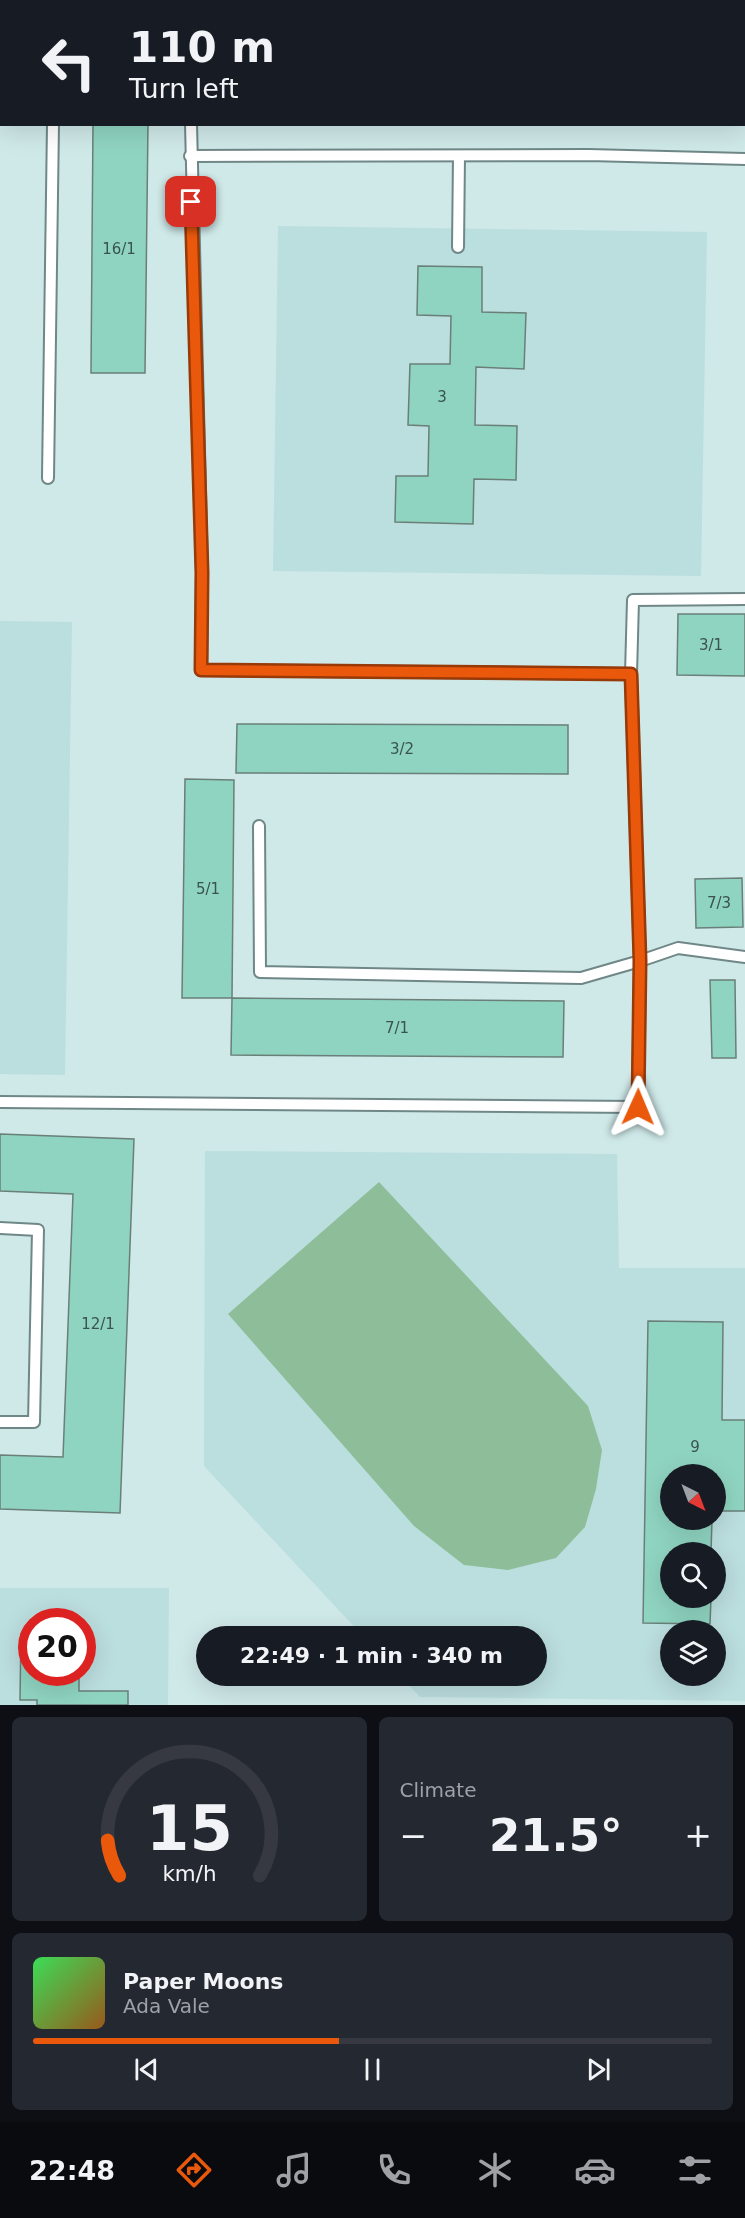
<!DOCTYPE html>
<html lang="en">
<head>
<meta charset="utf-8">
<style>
	:root { --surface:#171b24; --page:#242831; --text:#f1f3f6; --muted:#9ea1a6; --line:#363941; --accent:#ea580c }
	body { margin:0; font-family:"DejaVu Sans",sans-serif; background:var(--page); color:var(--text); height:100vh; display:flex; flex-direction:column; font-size:22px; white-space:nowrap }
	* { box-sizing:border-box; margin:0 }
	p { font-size:20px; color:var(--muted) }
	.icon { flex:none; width:33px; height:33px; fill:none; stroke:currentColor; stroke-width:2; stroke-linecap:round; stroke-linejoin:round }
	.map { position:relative; height:1705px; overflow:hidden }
	.drawer { display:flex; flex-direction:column; gap:12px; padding:12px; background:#0d0f14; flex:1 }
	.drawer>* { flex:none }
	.guide { position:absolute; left:0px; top:0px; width:746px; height:126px; box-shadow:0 6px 24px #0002; background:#171b24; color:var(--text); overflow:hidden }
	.needle { width:39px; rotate:138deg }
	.controls { position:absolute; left:660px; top:1464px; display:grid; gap:12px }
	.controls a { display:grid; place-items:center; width:66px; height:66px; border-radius:50%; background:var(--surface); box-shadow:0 6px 24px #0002; font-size:30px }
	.speed { position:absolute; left:18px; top:1608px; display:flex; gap:12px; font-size:30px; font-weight:700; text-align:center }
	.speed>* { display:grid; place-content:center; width:78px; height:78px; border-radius:50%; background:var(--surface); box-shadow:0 6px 24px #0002; line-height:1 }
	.speed .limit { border:9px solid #d22; background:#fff; color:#111 }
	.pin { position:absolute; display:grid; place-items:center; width:51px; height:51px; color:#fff; margin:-26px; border-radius:12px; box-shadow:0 3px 9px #0006 }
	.me { position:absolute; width:66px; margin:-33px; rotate:1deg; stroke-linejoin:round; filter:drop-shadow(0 0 4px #0008) }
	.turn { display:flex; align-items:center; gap:21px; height:126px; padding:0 30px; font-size:27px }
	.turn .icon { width:78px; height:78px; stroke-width:2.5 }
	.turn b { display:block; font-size:42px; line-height:51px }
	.big { font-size:45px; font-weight:700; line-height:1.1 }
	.drawer .tile { flex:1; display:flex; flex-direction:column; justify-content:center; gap:9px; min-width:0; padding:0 21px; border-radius:9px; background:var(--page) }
	.drawer .dial { align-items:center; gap:0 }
	.dial svg { height:156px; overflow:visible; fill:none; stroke:var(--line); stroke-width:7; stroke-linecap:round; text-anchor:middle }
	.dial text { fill:var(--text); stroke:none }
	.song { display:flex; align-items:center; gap:18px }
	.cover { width:72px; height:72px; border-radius:9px; background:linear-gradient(135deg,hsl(130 70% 55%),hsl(30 70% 35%)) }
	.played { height:6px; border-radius:3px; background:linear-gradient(90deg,var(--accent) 45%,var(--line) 45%) }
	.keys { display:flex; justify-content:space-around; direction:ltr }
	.heat { display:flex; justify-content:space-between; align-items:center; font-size:33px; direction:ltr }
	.drawer .tiles { flex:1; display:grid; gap:12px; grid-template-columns:1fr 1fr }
	.tile:last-child { grid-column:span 2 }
	.trip { position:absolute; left:196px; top:1626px; width:351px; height:60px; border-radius:30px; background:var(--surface); box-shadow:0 6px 24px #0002; font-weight:700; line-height:60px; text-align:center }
	.tab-bar { display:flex; height:96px; justify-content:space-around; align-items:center; background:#090b0e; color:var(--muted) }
	.tab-bar .icon { width:42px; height:42px }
	.tab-bar .active { color:var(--accent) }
	.tab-bar b { font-size:27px; color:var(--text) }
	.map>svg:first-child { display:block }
	.built { fill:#bbdedf; fill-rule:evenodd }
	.green { fill:#8ebe99 }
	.building { fill:#8fd4c1; stroke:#6a7f78; stroke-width:1.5 }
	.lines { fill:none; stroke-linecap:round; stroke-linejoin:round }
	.service-casing { stroke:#708787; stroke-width:14 }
	.service { stroke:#fff; stroke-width:10 }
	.route-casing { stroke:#983908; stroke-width:15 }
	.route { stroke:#ea580c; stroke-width:10 }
	.labels { text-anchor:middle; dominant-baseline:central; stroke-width:4.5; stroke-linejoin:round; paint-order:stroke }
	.number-label { font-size:15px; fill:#3a534e }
</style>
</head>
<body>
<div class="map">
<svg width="745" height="1705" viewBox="0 0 745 1705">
	<rect width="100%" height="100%" fill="#cfe8e8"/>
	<g class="built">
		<polygon points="278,226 707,232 701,576 273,571"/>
		<polygon points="0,621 72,622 65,1075 0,1074"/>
		<path d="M205,1151L617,1154L619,1268H745V1701L420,1697L400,1676H537V1636H363L204,1466ZM670,1474H716V1520H670ZM670,1552H716V1598H670ZM670,1630H716V1676H670Z"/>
		<path d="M0,1588H169L168,1705H0ZM32,1622H82V1672H32Z"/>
	</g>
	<polygon class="green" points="379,1182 588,1406 602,1450 596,1489 585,1527 556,1558 508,1570 464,1565 414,1526 228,1314"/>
	<g class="building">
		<polygon points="222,0 367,0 222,2"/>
		<polygon points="392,0 489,0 392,2"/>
		<rect x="744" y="31" width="1" height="78"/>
		<polygon points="93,124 148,124 145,373 91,373"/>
		<polygon points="418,266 482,267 482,312 526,313 524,369 476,367 475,425 517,426 516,480 474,479 473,524 395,522 396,476 428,476 429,426 408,425 410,364 450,364 451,316 417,315"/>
		<polygon points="678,614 745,614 745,676 677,675"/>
		<polygon points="237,724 568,725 568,774 236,773"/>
		<polygon points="185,779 234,780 232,998 182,998"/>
		<polygon points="742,878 743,927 696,928 695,879"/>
		<polygon points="710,980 735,980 736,1058 712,1058"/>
		<polygon points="232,998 564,1001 563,1057 231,1055"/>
		<polygon points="0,1134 134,1139 120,1513 0,1509 0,1455 63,1457 73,1194 0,1191"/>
		<polygon points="648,1321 723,1322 722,1420 745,1420 745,1511 716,1511 716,1474 670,1474 670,1520 712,1520 711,1552 670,1552 670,1598 711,1598 710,1624 643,1623"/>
		<polygon points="21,1634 32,1634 32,1672 79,1672 79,1691 128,1691 128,1705 37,1705 37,1700 20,1700"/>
	</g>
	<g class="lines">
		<defs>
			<g id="service">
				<polyline points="193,2 193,0"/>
				<polyline points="0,14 2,14"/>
				<polyline points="191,124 202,573 201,670 631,674 640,961 581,978 260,972 259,826"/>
				<polyline points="190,156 589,155 745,159"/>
				<polyline points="458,247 459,156"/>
				<polyline points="48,478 53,124"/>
				<polyline points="631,674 633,600 745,599"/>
				<polyline points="0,1102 638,1107 640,961 678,948 745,957"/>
				<polyline points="0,1228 38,1230 34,1422 0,1422"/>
			</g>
		</defs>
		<use href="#service" class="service-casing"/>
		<use href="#service" class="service"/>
	</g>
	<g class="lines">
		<defs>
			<polyline id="route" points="191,202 202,573 201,670 631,674 640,961 638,1107"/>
		</defs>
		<use href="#route" class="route-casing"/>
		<use href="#route" class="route"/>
	</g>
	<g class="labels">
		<g class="number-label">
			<text x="119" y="249">16/1</text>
			<text x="442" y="397">3</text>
			<text x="711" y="645">3/1</text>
			<text x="402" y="749">3/2</text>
			<text x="208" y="889">5/1</text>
			<text x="719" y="903">7/3</text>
			<text x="397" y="1028">7/1</text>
			<text x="98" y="1324">12/1</text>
			<text x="695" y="1447">9</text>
		</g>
	</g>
</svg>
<div class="controls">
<a><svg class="needle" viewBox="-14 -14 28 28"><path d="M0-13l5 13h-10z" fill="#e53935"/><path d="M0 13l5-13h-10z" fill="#9ea1a6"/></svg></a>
<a><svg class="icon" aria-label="search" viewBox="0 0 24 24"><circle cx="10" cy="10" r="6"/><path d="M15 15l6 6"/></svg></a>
<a><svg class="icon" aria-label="layers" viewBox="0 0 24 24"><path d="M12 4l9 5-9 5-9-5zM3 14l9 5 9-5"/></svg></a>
</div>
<div class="speed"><div class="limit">20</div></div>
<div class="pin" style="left:191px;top:202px;background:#d93025"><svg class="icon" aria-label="arrive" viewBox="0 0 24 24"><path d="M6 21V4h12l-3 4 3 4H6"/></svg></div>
<svg class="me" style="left:638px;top:1107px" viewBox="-20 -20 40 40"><path d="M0-17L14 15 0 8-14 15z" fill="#ea580c" stroke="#fff" stroke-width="4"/></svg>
<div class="trip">22:49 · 1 min · 340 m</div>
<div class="guide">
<div class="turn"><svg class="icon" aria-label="left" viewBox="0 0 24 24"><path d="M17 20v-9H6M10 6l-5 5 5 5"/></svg><div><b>110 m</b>Turn left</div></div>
</div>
</div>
<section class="drawer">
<div class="tiles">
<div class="tile dial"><svg viewBox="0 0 100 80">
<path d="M14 69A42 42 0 1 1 86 69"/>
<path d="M14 69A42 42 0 0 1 8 51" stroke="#ea580c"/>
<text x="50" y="56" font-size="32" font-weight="700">15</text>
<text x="50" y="72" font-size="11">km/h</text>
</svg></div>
<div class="tile"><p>Climate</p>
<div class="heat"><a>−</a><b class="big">21.5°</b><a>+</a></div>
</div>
<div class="tile">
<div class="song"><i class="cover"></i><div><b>Paper Moons</b><p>Ada Vale</p></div></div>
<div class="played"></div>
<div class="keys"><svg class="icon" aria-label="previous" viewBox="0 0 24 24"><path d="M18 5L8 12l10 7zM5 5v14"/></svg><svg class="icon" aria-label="pause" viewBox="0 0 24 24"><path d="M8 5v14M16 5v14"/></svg><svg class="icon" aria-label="next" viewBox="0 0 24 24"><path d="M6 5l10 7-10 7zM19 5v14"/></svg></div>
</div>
</div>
</section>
<nav class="tab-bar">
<b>22:48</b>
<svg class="icon active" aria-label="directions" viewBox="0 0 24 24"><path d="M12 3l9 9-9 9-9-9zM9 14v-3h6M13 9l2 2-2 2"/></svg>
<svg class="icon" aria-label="music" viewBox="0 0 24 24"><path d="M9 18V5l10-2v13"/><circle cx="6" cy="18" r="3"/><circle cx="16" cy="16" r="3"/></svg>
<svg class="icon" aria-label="phone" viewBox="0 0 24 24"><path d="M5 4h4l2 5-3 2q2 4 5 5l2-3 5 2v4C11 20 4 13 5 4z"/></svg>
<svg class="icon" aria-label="climate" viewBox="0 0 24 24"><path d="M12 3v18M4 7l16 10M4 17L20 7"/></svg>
<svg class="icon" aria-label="car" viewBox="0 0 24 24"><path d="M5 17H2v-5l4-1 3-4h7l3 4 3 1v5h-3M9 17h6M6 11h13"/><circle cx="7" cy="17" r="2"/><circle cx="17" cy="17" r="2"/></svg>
<svg class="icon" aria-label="filters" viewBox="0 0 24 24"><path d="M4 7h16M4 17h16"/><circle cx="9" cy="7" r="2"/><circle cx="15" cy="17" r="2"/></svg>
</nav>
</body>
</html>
